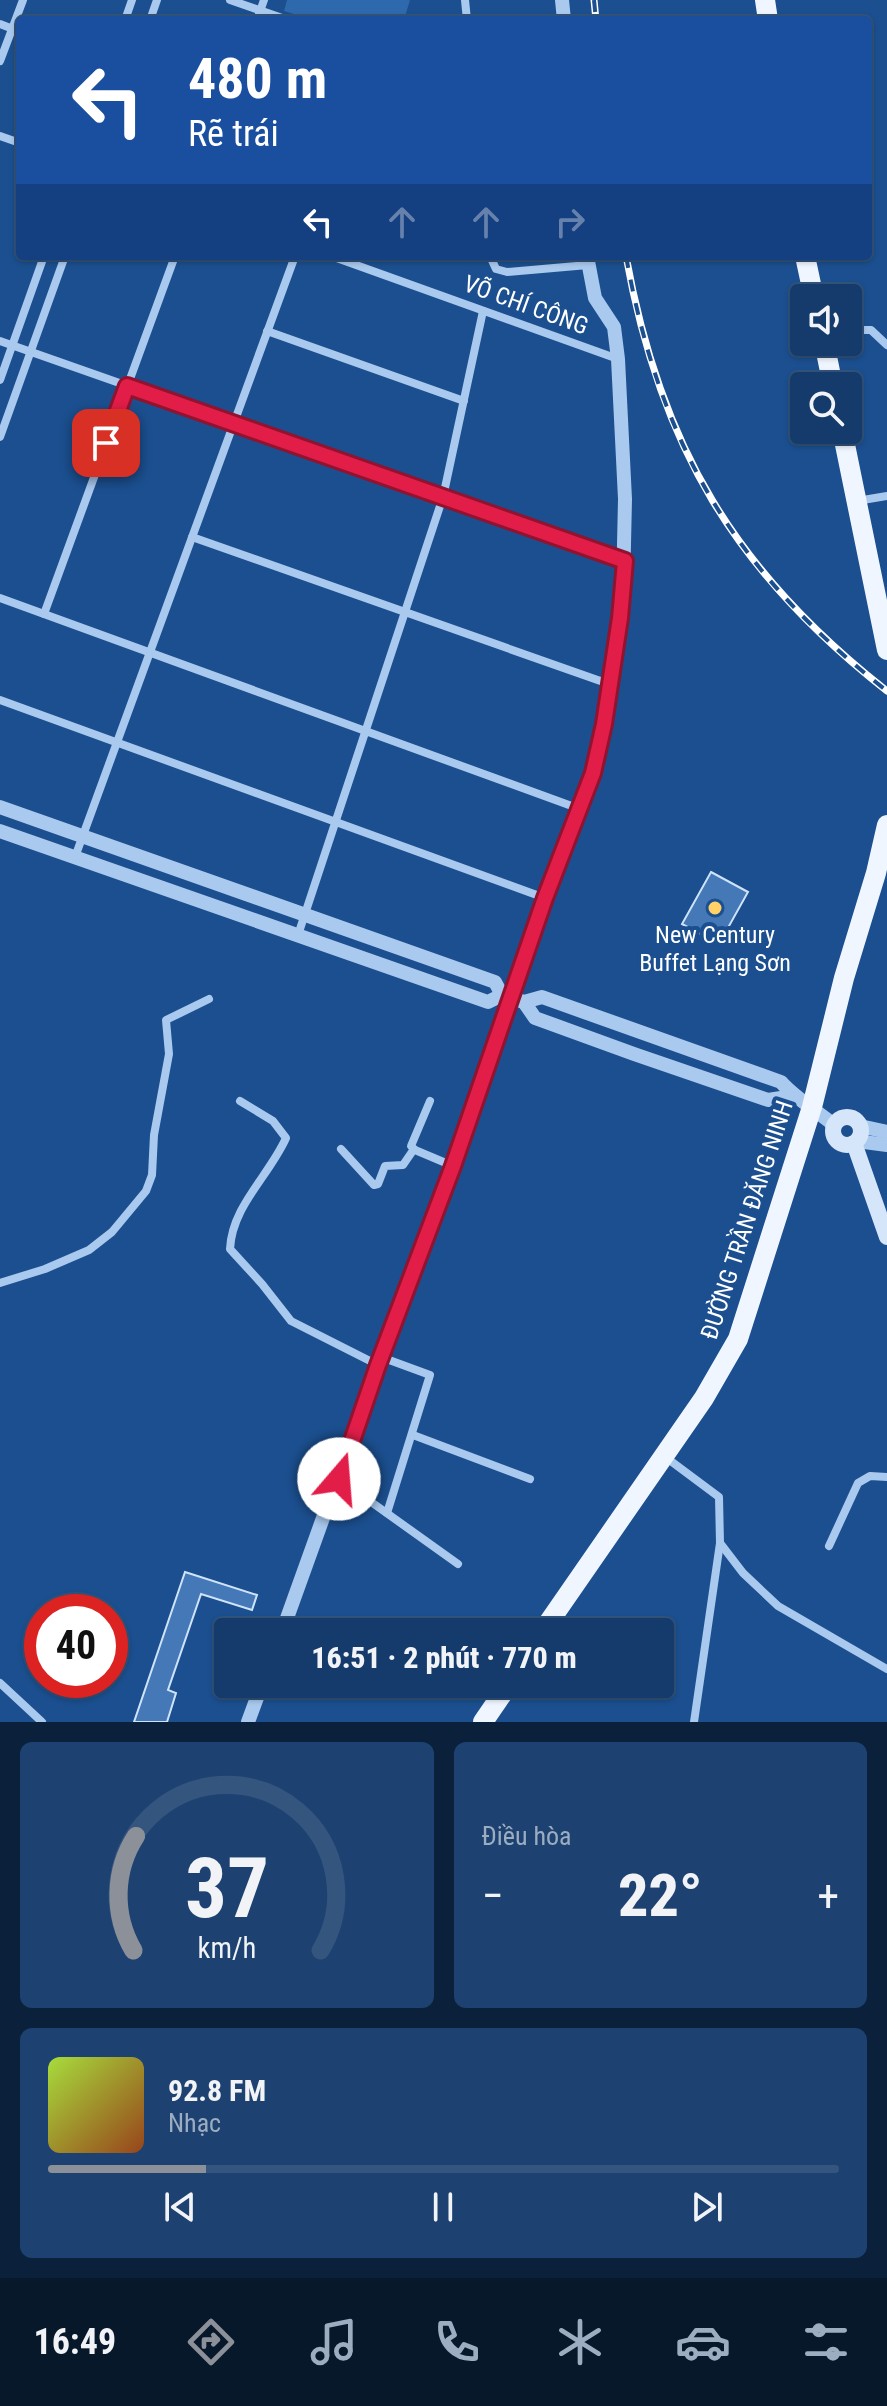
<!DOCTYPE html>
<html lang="vi">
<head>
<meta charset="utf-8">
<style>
	:root { --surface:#143b6b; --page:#1d4271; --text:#f1f3f6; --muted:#9dadc1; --line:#33557e; --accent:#8c9099 }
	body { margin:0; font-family:"Roboto Condensed",sans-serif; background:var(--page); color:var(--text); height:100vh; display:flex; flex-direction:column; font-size:30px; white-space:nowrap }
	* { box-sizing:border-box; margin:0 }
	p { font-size:26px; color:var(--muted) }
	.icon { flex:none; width:44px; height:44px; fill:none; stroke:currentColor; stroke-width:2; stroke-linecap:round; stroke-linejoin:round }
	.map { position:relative; height:1722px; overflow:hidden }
	.details { display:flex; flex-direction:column; gap:20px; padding:20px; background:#0b203b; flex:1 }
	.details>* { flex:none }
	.banner { position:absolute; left:16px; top:16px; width:856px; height:244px; border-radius:8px; box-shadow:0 2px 6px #0004,0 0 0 2px var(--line); background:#1a4fa0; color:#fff; overflow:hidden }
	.controls { position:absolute; left:790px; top:284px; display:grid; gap:16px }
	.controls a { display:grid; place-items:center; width:72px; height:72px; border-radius:8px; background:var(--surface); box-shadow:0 2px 6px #0004,0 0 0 2px var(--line); font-size:40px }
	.speed { position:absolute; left:24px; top:1594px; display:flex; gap:16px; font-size:40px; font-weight:700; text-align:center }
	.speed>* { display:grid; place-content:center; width:104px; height:104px; border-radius:50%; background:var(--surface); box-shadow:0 2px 6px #0004,0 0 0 2px var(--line); line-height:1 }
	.speed .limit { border:12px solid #d22; background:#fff; color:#111 }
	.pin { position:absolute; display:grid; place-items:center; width:68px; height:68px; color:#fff; margin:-34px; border-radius:16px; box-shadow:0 4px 12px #0006 }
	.me { position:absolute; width:88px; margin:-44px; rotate:18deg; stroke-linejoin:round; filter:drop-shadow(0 0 6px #0008) }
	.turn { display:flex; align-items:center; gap:28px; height:168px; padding:0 40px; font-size:36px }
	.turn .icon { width:104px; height:104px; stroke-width:2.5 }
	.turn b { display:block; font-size:56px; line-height:68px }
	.lanes { display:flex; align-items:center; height:76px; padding:0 40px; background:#0003; justify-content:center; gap:40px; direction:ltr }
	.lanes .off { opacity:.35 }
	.big { font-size:60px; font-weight:800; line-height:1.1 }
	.details .widget { flex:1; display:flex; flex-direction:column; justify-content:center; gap:12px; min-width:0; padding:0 28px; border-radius:12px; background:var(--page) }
	.details .dial { align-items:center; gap:0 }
	.dial svg { height:208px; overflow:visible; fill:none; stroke:var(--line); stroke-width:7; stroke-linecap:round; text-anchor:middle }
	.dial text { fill:var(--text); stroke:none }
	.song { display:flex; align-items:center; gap:24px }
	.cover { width:96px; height:96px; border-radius:12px; background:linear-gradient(135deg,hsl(80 70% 55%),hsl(20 70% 35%)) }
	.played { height:8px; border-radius:4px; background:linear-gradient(90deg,var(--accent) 20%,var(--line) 20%) }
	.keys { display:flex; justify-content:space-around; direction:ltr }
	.heat { display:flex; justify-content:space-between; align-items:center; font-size:44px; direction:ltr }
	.details .tiles { flex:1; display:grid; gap:20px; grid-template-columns:1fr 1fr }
	.widget:last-child { grid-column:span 2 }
	.trip { position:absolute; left:214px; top:1618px; width:460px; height:80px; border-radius:8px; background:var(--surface); box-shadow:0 2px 6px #0004,0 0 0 2px var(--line); font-weight:800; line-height:80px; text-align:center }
	.tabs { display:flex; height:128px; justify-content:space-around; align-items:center; background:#08182b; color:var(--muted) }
	.tabs .icon { width:56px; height:56px }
	.tabs .current { color:var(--accent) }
	.tabs b { font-size:36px; color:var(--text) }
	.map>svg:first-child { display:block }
	.green { fill:#2e69ad }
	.building { fill:#4478b7; stroke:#cfe3fa; stroke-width:2 }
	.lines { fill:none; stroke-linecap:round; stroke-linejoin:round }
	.minor { stroke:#a9c9ee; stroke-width:8 }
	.tertiary { stroke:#a9c9ee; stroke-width:14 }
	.secondary { stroke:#d6e6fa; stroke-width:16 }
	.primary { stroke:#f0f6ff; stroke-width:20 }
	.rail-casing { stroke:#fff; stroke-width:7 }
	.rail { stroke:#1b4f8f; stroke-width:4; stroke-dasharray:12; stroke-linecap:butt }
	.route-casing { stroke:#92132f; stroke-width:20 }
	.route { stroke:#e11d48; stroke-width:14 }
	.poi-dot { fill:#ffd166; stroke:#1b4f8f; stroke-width:3 }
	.labels { text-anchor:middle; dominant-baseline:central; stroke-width:8; stroke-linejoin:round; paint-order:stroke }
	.street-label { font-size:24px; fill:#fff; stroke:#1b4f8f }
	.poi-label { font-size:24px; fill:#fff; stroke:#1b4f8f }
</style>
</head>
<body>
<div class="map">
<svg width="887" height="1722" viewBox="0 0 887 1722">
	<rect width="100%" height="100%" fill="#1b4f8f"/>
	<polygon class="green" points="287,0 410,0 404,20 313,20 284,11"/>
	<g class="building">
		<polygon points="711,872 748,892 719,944 682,924"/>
		<polygon points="185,1572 257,1595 252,1610 201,1594 168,1690 176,1693 167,1722 134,1722"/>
	</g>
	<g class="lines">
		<g class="minor">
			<polyline points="230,0 288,20"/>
			<polyline points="465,0 467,20"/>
			<polyline points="125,20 132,0"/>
			<polyline points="150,20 157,0"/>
			<polyline points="257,20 264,0"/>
			<polyline points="0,24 13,29"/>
			<polyline points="0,61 23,0"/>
			<polyline points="0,136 20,143"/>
			<polyline points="331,256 618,359"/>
			<polyline points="490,256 496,269 507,272 588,265"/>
			<polyline points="848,330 871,330 887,345"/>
			<polyline points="267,331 464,401"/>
			<polyline points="0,341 625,561"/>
			<polyline points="0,380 44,256"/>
			<polyline points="0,437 65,256"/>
			<polyline points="857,501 887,496"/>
			<polyline points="192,537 609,684"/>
			<polyline points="0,598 580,809"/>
			<polyline points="44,614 175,256"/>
			<polyline points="0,700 545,898"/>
			<polyline points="75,857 295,256"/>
			<polyline points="298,935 443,497 483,311"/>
			<path d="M240,1101L273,1121L286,1138C269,1176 232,1206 230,1249L262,1284L291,1321L378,1365"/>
			<polyline points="430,1101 411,1146 415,1150 453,1166"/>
			<polyline points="341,1149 374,1185 378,1184 385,1166 403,1165 414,1149"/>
			<polyline points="0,1283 45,1269 89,1250 112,1232 146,1191 152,1175 154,1135 169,1054 166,1020 209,999"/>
			<polyline points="381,1357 430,1375 387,1513"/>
			<polyline points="413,1435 530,1479"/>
			<polyline points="664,1456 719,1497 720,1543 743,1573 778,1606 887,1669"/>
			<polyline points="339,1479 458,1564"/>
			<polyline points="829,1546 858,1483 870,1476 887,1477"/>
			<polyline points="0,1683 42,1722"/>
			<polyline points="694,1722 720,1543"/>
		</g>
		<g class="tertiary">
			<polyline points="562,0 564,20"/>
			<path d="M0,807L495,982L502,995L524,1002L542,997L781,1082C796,1099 816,1110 834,1125"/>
			<polyline points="0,831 488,1002 502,995"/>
			<polyline points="524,1002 535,1018 634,1054 768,1100 794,1096"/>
			<polyline points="860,1126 887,1132"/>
			<polyline points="857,1141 887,1145"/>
			<polyline points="282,1632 378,1365 444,1191 545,898 583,802 598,756 623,590 625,499 618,359 614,327 595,298 587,256"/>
			<polyline points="248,1722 262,1684"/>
		</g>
		<g class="secondary">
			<circle cx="847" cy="1131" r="14"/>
			<polyline points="854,1143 887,1237"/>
		</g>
		<g class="primary">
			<polyline points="765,0 768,20"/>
			<polyline points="805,256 814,298"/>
			<polyline points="824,342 833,386"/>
			<polyline points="842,430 887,650"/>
			<polyline points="542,1632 704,1398 738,1339 812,1107 844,978 876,873 887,825"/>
			<polyline points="483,1722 509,1684"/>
		</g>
		<defs>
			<g id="rail">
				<polyline points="594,0 596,20"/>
				<path d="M626,256C660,446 735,572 887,691"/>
			</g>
		</defs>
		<use href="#rail" class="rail-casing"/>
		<use href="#rail" class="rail"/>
	</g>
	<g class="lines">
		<defs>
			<polyline id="route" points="106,443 127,386 625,561 620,618 604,724 593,773 545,898 453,1166 378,1365 339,1479"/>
		</defs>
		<use href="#route" class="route-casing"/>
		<use href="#route" class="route"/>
	</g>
	<circle class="poi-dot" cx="715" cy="908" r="8"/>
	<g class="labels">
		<g class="street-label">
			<text transform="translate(526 305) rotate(20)">VÕ CHÍ CÔNG</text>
			<text transform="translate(747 1220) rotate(-72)">ĐƯỜNG TRẦN ĐĂNG NINH</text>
		</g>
		<g class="poi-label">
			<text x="715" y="935">New Century<tspan x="715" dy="28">Buffet Lạng Sơn</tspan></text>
		</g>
	</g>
</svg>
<div class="controls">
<a><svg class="icon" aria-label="sound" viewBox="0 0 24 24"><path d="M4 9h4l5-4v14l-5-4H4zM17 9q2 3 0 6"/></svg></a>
<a><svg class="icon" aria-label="search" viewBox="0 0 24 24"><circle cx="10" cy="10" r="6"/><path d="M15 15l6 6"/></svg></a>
</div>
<div class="speed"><div class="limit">40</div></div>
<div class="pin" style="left:106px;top:443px;background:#d93025"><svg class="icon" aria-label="arrive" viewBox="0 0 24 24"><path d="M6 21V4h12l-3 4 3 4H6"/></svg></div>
<svg class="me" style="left:339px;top:1479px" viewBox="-20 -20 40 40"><circle r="19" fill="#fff"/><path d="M0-13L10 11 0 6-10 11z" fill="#e11d48"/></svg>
<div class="trip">16:51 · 2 phút · 770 m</div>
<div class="banner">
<div class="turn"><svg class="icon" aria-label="left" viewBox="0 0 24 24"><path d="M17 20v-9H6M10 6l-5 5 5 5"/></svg><div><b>480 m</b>Rẽ trái</div></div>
<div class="lanes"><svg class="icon" aria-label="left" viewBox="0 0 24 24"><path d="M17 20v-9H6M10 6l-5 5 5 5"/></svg><svg class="icon off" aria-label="ahead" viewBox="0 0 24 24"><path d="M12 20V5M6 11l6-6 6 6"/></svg><svg class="icon off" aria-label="ahead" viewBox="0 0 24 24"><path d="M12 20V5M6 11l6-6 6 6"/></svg><svg class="icon off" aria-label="right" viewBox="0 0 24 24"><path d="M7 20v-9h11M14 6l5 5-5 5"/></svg></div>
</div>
</div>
<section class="details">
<div class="tiles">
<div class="widget dial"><svg viewBox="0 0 100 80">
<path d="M14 69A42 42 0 1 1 86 69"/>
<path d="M14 69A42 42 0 0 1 15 25" stroke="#8c9099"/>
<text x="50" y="56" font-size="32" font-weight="700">37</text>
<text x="50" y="72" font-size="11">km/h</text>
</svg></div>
<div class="widget"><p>Điều hòa</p>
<div class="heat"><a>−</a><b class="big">22°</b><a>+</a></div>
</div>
<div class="widget">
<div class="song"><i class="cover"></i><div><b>92.8 FM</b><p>Nhạc</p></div></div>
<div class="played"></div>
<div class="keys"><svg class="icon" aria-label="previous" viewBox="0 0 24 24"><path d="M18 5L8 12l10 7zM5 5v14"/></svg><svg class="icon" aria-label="pause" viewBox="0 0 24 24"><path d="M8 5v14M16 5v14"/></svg><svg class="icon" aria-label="next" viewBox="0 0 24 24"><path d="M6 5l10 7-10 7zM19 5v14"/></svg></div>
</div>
</div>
</section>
<nav class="tabs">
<b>16:49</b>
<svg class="icon current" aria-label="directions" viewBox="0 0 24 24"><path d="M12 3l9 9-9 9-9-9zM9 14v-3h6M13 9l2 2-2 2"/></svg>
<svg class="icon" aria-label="music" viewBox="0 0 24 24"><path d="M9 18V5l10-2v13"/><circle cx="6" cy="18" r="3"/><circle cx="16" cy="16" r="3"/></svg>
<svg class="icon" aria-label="phone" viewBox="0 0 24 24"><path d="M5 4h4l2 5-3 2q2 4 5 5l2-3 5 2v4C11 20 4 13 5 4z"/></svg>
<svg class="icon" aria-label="climate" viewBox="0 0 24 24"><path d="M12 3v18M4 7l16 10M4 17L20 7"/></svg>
<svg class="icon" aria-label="car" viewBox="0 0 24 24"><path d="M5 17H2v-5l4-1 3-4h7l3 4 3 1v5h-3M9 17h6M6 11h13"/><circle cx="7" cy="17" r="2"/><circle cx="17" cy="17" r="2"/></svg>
<svg class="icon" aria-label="filters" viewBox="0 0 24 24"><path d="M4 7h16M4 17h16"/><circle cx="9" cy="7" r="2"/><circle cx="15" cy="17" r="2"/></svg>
</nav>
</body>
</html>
